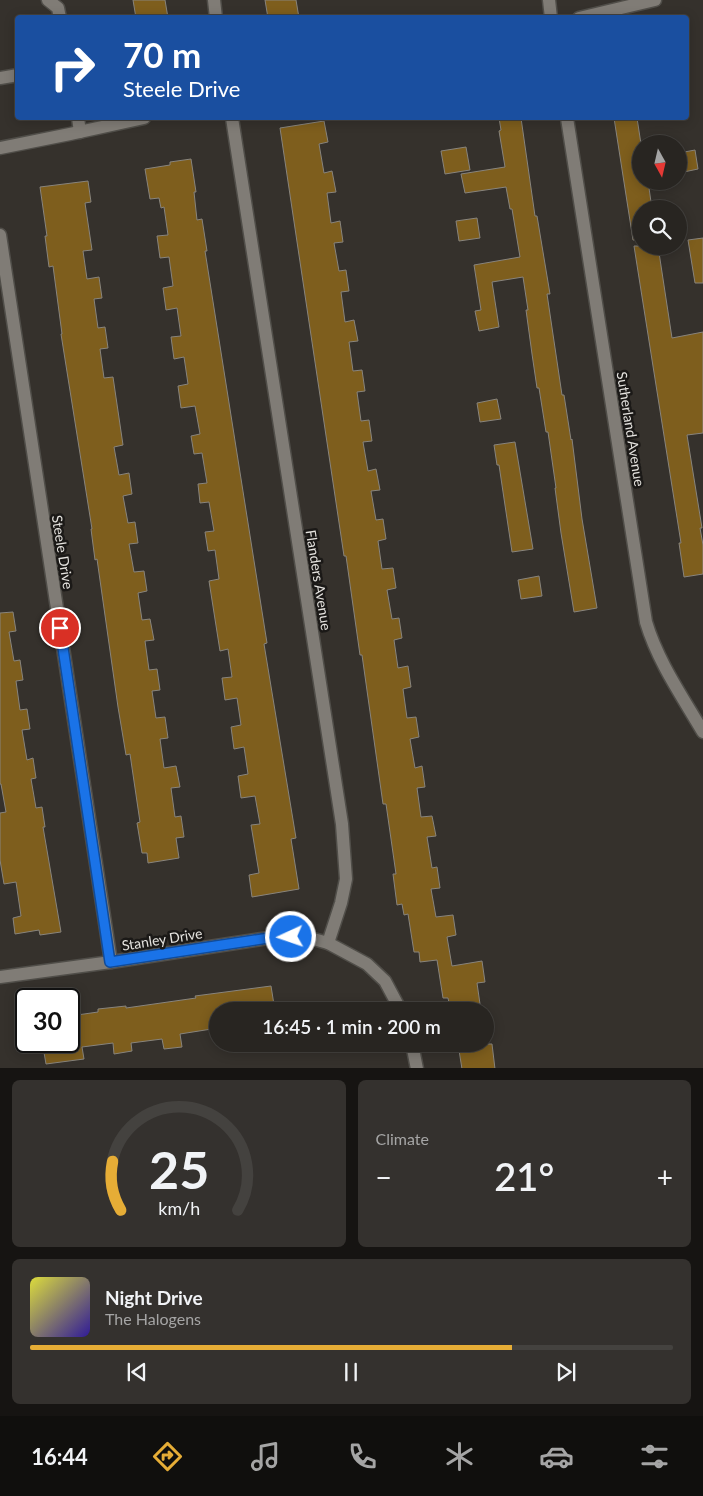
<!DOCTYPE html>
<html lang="en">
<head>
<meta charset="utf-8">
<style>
	:root { --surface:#282521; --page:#34312e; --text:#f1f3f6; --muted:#a5a5a5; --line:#44423f; --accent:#e6ad36 }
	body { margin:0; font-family:Lato,sans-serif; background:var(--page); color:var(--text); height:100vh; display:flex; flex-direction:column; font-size:19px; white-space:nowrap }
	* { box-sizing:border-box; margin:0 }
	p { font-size:16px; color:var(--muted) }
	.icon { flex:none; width:28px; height:28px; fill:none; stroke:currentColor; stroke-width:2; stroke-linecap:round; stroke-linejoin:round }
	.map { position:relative; height:1068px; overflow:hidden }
	.details { display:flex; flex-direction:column; gap:12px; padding:12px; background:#161412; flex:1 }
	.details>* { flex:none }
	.guide { position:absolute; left:15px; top:15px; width:674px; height:105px; border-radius:5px; box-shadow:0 2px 12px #0003,0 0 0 1px var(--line); background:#1a4fa0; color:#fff; overflow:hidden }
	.needle { width:32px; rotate:172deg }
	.buttons { position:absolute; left:632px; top:135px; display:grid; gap:10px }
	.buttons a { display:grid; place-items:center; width:55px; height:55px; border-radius:50%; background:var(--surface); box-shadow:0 2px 12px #0003,0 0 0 1px var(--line); font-size:25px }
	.speed { position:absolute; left:15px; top:988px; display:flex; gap:10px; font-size:25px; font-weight:700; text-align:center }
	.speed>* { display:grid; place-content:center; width:65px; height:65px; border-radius:50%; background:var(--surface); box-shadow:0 2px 12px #0003,0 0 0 1px var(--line); line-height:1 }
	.speed .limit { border:2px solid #111; border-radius:8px; background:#fff; color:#111 }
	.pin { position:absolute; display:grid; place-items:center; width:42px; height:42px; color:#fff; margin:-21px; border:2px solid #fff; border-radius:50%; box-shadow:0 1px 5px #0007 }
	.me { position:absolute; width:55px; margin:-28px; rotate:267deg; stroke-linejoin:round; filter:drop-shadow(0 0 4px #0008) }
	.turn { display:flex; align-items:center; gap:18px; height:105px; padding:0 25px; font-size:22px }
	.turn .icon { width:65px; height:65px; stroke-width:2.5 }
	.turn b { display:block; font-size:35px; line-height:42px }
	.big { font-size:38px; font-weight:600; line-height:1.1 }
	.details .tile { flex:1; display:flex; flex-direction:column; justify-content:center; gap:8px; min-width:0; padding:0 18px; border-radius:8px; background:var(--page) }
	.details .dial { align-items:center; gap:0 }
	.dial svg { height:130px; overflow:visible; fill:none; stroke:var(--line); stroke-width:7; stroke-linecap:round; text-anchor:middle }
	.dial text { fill:var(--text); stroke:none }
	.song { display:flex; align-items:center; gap:15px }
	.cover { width:60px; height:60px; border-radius:8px; background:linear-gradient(135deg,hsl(60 70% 55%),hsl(250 70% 35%)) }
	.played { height:5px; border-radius:2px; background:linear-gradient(90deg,var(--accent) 75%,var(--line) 75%) }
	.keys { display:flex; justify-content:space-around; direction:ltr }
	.heat { display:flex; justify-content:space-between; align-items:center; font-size:28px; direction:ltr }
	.details .tiles { flex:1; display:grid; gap:12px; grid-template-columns:1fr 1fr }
	.tile:last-child { grid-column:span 2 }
	.trip { position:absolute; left:209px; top:1002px; width:285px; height:50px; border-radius:25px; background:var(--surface); box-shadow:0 2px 12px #0003,0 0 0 1px var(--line); font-weight:600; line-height:50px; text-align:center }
	.tabs { display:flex; height:80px; justify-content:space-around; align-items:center; background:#100f0d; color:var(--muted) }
	.tabs .icon { width:35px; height:35px }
	.tabs .selected { color:var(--accent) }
	.tabs b { font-size:22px; color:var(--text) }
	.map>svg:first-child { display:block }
	.building { fill:#7e5e1d; stroke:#88847d }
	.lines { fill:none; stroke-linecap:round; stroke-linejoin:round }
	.minor-casing { stroke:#504e49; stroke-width:15 }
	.minor { stroke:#807c76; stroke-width:12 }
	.route-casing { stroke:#114b97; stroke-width:12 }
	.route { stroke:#1a73e8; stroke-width:9 }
	.labels { text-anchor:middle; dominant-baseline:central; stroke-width:5; stroke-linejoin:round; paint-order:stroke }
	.street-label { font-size:14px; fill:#e5e3df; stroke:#1b1917 }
</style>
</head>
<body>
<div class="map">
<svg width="703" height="1069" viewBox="0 0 703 1069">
	<rect width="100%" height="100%" fill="#35312c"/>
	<g class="building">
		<polygon points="133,0 165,0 168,18 136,18"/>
		<polygon points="265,0 296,0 299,18 268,18"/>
		<polygon points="499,118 521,118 535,216 537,216 550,294 547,294 562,395 564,395 571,440 572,439 582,519 597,608 574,612 561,533 555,488 556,488 548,432 546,432 539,388 537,388 532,354 526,310 528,310 523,277 492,282 499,327 479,331 475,311 481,310 474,265 520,257 512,209 510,209 506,187 465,193 461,174 505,167 499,131 501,130"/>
		<polygon points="614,118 637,118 641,144 641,182 648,181 652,209 641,209 641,240 633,240"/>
		<polygon points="324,121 328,142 319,144 324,173 332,171 336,192 327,193 331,223 340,221 343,242 334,243 339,271 346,270 349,291 341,292 345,322 354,320 358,341 349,342 353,371 362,370 365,391 357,392 361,421 369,420 372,441 363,442 368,471 376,469 380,490 371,491 376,520 383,519 386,539 378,541 382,569 393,568 396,588 387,590 392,619 399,618 402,638 394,640 398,668 408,666 411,687 403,689 407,718 416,717 419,737 410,739 415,768 422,766 425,787 417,788 421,817 432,816 436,836 427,837 432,868 437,867 440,888 431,889 436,917 453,915 456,935 447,937 452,966 482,961 485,982 477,983 480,1004 450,1008 448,998 443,998 437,960 420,962 419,952 414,952 408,914 404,915 402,904 397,905 393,874 396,874 386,804 383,804 362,655 360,655 346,556 344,556 280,128"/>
		<polygon points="466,147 470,170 445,174 441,151"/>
		<polygon points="695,150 698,169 679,173 679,153"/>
		<polygon points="191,159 196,192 194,192 197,220 202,219 207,251 205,251 267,643 264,644 296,838 291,839 299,889 252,897 249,875 259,873 251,825 260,824 255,796 241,798 238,776 248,774 244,747 234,749 231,727 241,725 237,698 225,700 222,678 232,677 228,649 220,651 209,581 219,579 215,550 208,551 205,532 214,531 209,502 200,503 198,484 207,483 202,453 194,454 191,436 200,434 195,406 181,408 178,386 188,384 184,357 174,359 171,337 181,336 177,308 166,310 163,288 173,286 169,257 160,258 157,236 168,235 164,207 161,208 159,198 150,199 145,169 170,165 170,162"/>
		<polygon points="88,181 91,202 85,203 92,250 83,251 87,279 99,277 102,298 94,299 98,328 105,327 108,348 100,349 104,378 113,377 123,445 114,447 119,475 129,473 132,494 123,496 128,523 135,522 138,543 129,544 134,572 144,571 147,591 138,593 142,620 150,619 154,640 145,641 149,670 157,669 160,690 152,691 156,718 165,717 168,738 160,739 164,768 176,766 180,787 171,788 175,817 181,816 184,837 176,838 179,858 148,863 147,853 142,853 137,823 140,822 130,754 126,755 118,707 97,559 95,560 91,529 92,529 61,334 62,334 53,266 49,267 45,236 47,236 40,187"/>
		<polygon points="477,218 480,238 459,241 456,221"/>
		<polygon points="703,238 703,283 695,283 688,240"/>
		<polygon points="634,246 658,246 672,338 703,332 703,433 687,435 702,528 700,528 703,545 703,574 684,577 679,543 681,543"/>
		<polygon points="497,399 501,419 480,422 477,403"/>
		<polygon points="515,442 533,549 512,552 499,465 497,465 494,445"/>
		<polygon points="539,576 542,596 521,599 518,580"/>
		<polygon points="13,612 16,631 9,632 14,661 20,660 23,680 16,681 20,710 27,709 30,729 22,730 27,760 33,758 36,778 31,779 36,808 42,807 45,827 43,827 61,932 40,935 39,930 15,934 13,918 21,916 16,882 4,884 0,860 0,813 6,812 1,784 0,784 0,613"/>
		<polygon points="271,986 275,1011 218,1011 218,1028 180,1034 182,1047 164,1049 162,1039 131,1043 132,1051 114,1054 113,1043 82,1047 84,1059 46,1064 42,1041 69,1041 69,1014 77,1015 98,1012 98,1009 126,1006 126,1008 196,998 195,996"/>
		<polygon points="458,1044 492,1044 495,1069 462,1069"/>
	</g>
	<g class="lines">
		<defs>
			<g id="minor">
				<polyline points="48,0 58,8 60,18"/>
				<polyline points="214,0 216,18"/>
				<polyline points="549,0 551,18"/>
				<polyline points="579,18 655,0"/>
				<polyline points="0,78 18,75"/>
				<polyline points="78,118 80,132"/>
				<polyline points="232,118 342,824 346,879 341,903 328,943"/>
				<path d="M567,118L646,622C658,662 682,696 703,732"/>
				<polyline points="0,148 70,134 144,118"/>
				<polyline points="0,235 111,962"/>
				<polyline points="0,977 111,962 275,937 306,937 328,943 367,964 385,981 401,1011"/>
				<polyline points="412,1044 417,1069"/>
			</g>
		</defs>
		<use href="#minor" class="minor-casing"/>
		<use href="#minor" class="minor"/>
	</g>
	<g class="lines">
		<defs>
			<polyline id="route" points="60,628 110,962 275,937 291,937"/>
		</defs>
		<use href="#route" class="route-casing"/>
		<use href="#route" class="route"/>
	</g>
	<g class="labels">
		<g class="street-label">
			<text transform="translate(631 429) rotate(81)">Sutherland Avenue</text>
			<text transform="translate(63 552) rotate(81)">Steele Drive</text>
			<text transform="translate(319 580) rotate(81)">Flanders Avenue</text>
			<text transform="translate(162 939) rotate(-9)">Stanley Drive</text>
		</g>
	</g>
</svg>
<div class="buttons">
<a><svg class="needle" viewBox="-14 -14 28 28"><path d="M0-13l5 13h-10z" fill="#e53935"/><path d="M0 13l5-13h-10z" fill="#a5a5a5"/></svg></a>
<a><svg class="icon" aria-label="search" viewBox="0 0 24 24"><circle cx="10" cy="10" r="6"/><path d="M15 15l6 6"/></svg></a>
</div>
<div class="speed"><div class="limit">30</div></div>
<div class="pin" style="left:60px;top:628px;background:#d93025"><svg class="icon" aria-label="arrive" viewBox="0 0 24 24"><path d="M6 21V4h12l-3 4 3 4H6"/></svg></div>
<svg class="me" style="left:291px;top:937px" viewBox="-20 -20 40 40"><circle r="17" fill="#1a73e8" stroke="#fff" stroke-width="3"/><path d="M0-11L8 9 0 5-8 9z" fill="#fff"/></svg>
<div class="trip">16:45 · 1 min · 200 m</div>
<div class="guide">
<div class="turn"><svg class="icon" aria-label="right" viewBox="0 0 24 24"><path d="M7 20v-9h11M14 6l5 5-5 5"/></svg><div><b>70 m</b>Steele Drive</div></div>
</div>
</div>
<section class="details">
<div class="tiles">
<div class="tile dial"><svg viewBox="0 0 100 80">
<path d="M14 69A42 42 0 1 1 86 69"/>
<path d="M14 69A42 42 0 0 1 9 39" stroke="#e6ad36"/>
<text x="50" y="56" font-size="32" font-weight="700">25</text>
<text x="50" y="72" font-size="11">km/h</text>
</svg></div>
<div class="tile"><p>Climate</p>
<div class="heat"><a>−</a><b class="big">21°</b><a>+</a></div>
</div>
<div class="tile">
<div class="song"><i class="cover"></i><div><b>Night Drive</b><p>The Halogens</p></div></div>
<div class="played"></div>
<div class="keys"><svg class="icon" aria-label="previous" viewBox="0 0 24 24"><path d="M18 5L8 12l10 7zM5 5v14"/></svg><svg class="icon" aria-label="pause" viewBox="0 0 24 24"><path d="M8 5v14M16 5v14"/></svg><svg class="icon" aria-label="next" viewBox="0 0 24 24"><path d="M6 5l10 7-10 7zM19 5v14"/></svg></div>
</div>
</div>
</section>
<nav class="tabs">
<b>16:44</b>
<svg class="icon selected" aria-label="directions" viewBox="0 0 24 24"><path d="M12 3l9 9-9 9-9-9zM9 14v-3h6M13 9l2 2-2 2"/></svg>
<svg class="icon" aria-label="music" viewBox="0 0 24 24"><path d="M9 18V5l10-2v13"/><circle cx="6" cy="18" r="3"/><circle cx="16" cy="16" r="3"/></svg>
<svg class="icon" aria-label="phone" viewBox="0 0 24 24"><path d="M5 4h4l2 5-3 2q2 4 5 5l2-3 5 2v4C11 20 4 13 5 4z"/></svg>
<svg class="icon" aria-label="climate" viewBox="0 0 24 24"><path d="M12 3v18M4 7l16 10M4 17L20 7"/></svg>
<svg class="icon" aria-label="car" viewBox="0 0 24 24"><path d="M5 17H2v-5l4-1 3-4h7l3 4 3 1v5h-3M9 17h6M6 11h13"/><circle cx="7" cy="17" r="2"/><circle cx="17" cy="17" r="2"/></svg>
<svg class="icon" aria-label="filters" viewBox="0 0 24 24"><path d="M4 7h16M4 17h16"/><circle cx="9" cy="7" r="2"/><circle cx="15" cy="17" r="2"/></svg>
</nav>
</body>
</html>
